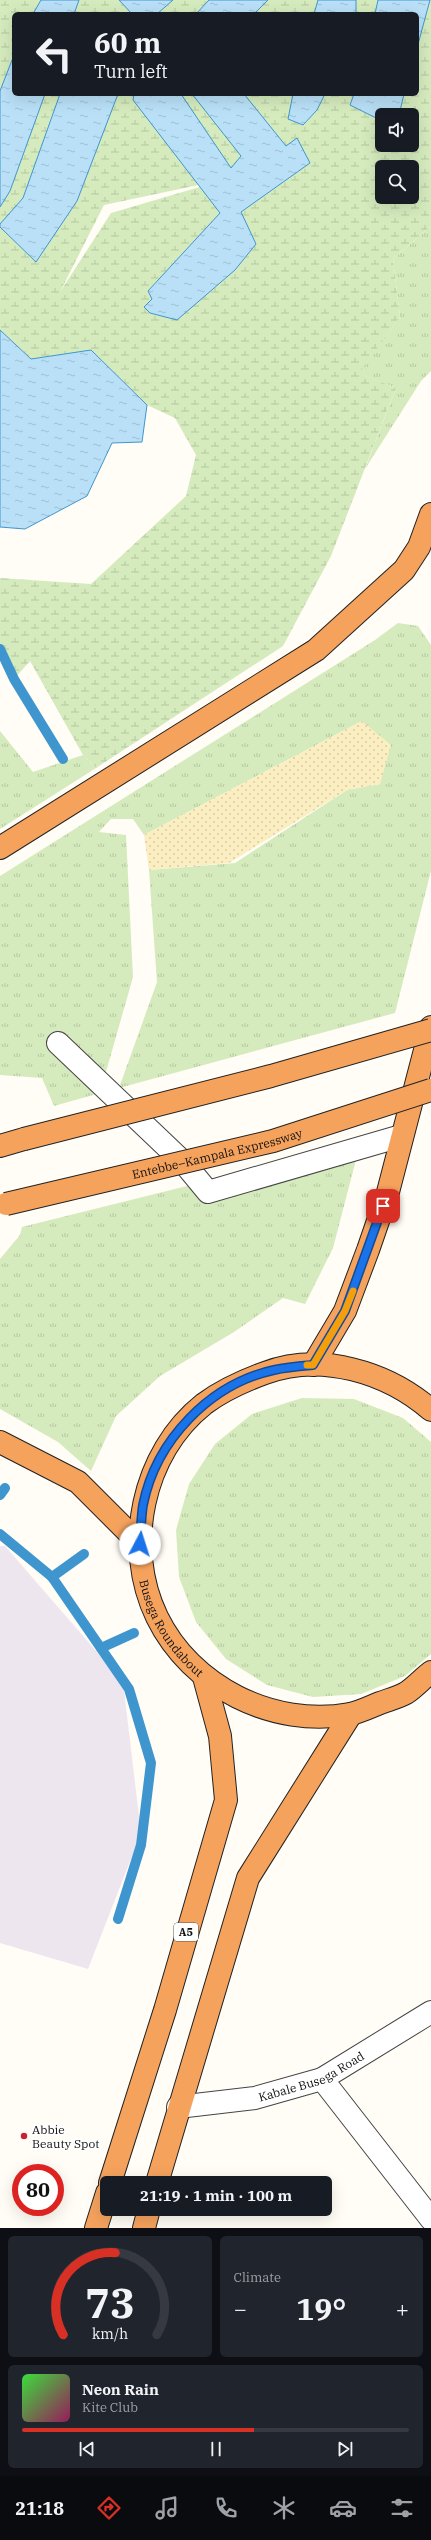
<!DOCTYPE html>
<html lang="en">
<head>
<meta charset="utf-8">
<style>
	:root { --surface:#171b24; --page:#20242c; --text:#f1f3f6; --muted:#9ea1a6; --line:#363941; --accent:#d93025 }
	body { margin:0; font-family:"IBM Plex Serif",serif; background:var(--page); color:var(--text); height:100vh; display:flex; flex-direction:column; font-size:15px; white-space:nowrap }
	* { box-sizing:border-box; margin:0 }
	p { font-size:13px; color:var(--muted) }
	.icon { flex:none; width:22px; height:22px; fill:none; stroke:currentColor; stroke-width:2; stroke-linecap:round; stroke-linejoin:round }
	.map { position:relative; height:2228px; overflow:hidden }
	.panel { display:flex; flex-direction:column; gap:8px; padding:8px; background:#0d0f14; flex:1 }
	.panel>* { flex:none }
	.hud { position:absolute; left:12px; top:12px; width:407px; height:84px; border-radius:6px; box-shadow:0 4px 16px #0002; background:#171b24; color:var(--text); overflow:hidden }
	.buttons { position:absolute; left:375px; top:108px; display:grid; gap:8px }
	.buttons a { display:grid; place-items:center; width:44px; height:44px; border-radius:6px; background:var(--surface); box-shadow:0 4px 16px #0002; font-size:20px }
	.speed { position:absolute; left:12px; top:2164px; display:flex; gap:8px; font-size:20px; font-weight:700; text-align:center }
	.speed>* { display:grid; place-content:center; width:52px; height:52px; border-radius:50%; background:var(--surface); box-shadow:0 4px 16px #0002; line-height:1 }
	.speed .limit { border:6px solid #d22; background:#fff; color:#111 }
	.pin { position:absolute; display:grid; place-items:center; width:34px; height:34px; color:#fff; margin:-17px; border-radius:8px; box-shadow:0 2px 6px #0006 }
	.me { position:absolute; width:44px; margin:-22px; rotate:5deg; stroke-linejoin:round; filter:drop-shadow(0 0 3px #0008) }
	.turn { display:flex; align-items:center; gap:14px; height:84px; padding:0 16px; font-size:18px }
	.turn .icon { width:52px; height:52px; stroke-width:2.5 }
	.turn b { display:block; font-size:28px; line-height:34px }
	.big { font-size:30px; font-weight:700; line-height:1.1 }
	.panel .widget { flex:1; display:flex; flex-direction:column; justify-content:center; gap:6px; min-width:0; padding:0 14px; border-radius:6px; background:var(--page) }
	.panel .dial { align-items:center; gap:0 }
	.dial svg { height:104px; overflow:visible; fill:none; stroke:var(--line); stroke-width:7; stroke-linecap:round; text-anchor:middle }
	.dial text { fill:var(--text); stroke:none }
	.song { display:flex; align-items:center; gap:12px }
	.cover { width:48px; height:48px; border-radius:6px; background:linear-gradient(135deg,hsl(120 70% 55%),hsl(330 70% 35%)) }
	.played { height:4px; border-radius:2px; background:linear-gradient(90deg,var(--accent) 60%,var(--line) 60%) }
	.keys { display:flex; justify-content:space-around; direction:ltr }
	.heat { display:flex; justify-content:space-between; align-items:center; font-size:22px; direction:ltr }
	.panel .tiles { flex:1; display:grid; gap:8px; grid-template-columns:1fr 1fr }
	.widget:last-child { grid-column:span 2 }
	.trip { position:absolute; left:100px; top:2176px; width:232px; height:40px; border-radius:6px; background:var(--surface); box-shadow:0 4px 16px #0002; font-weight:700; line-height:40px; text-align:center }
	.tabs { display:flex; height:64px; justify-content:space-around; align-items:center; background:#090b0e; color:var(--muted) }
	.tabs .icon { width:28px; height:28px }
	.tabs .current { color:var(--accent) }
	.tabs b { font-size:18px; color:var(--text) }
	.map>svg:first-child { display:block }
	.industrial { fill:#eee6ef }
	.grass { fill:url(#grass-tufts) }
	.wetland { fill:url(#wetland-marsh); fill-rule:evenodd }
	.sand { fill:url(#sand-dots) }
	.water { fill:url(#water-ripples); stroke:#3f96cf }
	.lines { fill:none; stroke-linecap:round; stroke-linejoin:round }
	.stream { stroke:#3f96cf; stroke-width:10 }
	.minor-casing { stroke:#444; stroke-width:24 }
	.highway-casing { stroke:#222; stroke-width:24 }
	.minor { stroke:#fff; stroke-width:22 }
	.highway { stroke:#f5a25d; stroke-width:22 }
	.highway-bridge-casing { stroke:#222; stroke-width:24; stroke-linecap:butt }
	.highway-bridge { stroke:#f5a25d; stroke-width:22 }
	.route-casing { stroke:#114b97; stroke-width:10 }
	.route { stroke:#1a73e8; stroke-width:7 }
	.slow { stroke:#f59e0b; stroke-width:7 }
	.poi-dot { fill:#c4262e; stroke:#fff; stroke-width:1.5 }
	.labels { text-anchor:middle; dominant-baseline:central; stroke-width:4; stroke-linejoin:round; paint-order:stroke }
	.shield { fill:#fff; stroke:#585858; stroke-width:1 }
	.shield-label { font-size:11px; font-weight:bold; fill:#111 }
	.street-label { font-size:12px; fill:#111; stroke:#fff }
	.poi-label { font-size:12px; fill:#111; stroke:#fff; text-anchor:start }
</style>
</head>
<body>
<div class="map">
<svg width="431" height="2228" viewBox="0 0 431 2228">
	<defs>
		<pattern id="grass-tufts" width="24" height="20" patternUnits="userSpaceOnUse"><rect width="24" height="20" fill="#d5ebbd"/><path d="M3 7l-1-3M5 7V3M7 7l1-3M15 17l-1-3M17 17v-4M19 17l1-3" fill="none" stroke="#b6c8a1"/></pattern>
		<pattern id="wetland-marsh" width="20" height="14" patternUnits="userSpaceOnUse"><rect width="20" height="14" fill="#d5ebbd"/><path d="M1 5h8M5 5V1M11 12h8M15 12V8" fill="none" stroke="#b6c8a1"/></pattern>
		<pattern id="sand-dots" width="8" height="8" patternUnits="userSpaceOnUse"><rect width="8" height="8" fill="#fbeec1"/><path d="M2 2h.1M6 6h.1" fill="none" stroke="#d6cba5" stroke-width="1.8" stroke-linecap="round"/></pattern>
		<pattern id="water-ripples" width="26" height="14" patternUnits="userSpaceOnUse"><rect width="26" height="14" fill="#b9e0f7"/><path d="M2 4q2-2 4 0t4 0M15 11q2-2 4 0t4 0" fill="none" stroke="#9ebfd3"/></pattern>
	</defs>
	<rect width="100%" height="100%" fill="#fffdf5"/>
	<polygon class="industrial" points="0,1546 5,1546 123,1682 141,1833 88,1969 0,1943"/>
	<g class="grass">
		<polygon points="431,226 431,371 421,381 365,469 396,388 358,373 400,317 393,259"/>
		<polygon points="398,623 418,626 431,645 431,871 395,1013 119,1088 157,982 149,870 235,863 347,790 380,784 362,721 144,835 133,819 111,819 99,832 126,835 133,977 100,1093 54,1106 42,1078 0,1075 0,876 375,640"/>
		<polygon points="0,731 33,772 83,755 96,768 0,829"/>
		<polygon points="358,1152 333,1248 305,1304 283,1298 234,1332 160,1376 116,1416 91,1471 58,1442 0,1409 0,1259 20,1235 22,1227 191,1185"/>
		<polygon points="302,1398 354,1399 403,1418 431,1442 431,1654 405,1676 361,1694 313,1697 267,1685 226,1659 196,1622 179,1577 176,1530 189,1484 215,1444 252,1414"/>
	</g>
	<path class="wetland" d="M0,0H431V226L393,259L400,317L359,373L396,388L331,556L283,646L96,768L83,755L30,661L14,679L0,649V578L91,584L186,496L196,455L175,418L147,405L91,350L31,359L0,330ZM14,14H417V94H14ZM382,115H412V145H382ZM382,167H412V197H382ZM227,179L111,213L60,292L104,205Z"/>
	<polygon class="sand" points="362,721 391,745 380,784 347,790 229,863 149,870 144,835"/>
	<g class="water">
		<polygon points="41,0 79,0 74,14 33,14"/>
		<polygon points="119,0 173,0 157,14 132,14"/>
		<polygon points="209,0 268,0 254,14 196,14"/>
		<polygon points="318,0 356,0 356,14 314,14"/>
		<polygon points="378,0 430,0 417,48 417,14 375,14"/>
		<polygon points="14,55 14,94 45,94 10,191 0,207 0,91"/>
		<polygon points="60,94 118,94 77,201 36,262 0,227 0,224 23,198"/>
		<polygon points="134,94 181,94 231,168 241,156 192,94 244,94 286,146 297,138 310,163 241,212 256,244 235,270 177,320 150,313 144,307 152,299 148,291 220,213 133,100"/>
		<polygon points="293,94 325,94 317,110 303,125 288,119"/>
		<polygon points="354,94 404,94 399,115 382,115 382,121 350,105"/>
		<polygon points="0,330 31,359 91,350 147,405 142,442 112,443 87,496 25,529 0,527"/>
	</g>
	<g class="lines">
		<g class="stream">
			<polyline points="0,649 14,679 63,759"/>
			<polyline points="0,1495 5,1488"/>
			<polyline points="0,1534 52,1577 129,1689 151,1763 141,1845 118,1919"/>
			<polyline points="52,1577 84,1554"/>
			<polyline points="101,1648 134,1633"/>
		</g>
		<defs>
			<g id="minor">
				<polyline points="58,1043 184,1163 208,1192 401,1136"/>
				<polyline points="322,2079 431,2219"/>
				<path id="s1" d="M178,2107L255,2098L322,2079L431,2012"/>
			</g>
			<g id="highway">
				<polyline points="0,848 316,650 404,570 419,547 431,514"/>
				<polyline points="0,1146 24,1139"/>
				<polyline points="313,1365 345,1311 368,1250 388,1192 431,1027"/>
				<path id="s2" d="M431,1410C387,1372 321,1352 265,1373C243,1381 223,1390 204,1404C142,1453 123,1547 157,1617C191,1687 273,1728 350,1714C360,1712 370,1707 380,1703C388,1700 399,1697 406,1693C415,1687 423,1678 431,1672"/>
				<polyline points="0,1442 78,1482 140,1544"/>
				<polyline points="110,2183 165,2010 226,1800 220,1736 204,1677"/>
				<polyline points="157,2183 248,1878 351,1714"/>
				<polyline points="96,2228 107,2193"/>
				<polyline points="144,2228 149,2209"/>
			</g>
		</defs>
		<use href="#minor" class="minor-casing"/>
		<use href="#highway" class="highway-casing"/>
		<use href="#minor" class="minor"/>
		<use href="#highway" class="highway"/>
		<defs>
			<g id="highway-bridge">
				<polyline points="24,1139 271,1076 431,1030"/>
				<path id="s3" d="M6,1204L273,1141L431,1090"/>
			</g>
		</defs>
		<use href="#highway-bridge" class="highway-bridge-casing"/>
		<use href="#highway-bridge" class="highway-bridge"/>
	</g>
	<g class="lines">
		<defs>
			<path id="route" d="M140,1544C141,1531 141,1517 143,1505C156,1440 210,1384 274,1370C287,1367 301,1366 313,1365L345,1311L383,1206"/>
		</defs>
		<use href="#route" class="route-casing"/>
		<use href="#route" class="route"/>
		<polyline class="slow" points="307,1365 313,1365 345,1311 353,1291"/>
	</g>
	<circle class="poi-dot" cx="24" cy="2136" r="4"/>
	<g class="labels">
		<rect class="shield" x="174" y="1923" width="24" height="18" rx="3"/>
		<g class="shield-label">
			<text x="186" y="1932">A5</text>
		</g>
		<g class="street-label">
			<text stroke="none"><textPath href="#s3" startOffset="217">Entebbe–Kampala Expressway</textPath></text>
			<text stroke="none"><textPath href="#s2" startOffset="498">Busega Roundabout</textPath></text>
			<text stroke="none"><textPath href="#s1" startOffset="138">Kabale Busega Road</textPath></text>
		</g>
		<g class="poi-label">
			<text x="32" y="2129">Abbie<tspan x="32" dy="14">Beauty Spot</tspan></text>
		</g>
	</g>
</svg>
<div class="buttons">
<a><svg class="icon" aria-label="sound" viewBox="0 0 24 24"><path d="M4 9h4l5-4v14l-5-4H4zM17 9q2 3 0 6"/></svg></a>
<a><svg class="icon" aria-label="search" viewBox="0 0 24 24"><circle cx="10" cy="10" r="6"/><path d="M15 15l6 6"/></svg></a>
</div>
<div class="speed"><div class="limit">80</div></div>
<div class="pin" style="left:383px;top:1206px;background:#d93025"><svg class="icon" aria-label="arrive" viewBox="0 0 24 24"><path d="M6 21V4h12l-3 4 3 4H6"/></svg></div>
<svg class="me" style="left:140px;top:1544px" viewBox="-20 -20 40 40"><circle r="19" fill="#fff"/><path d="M0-13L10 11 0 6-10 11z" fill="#1a73e8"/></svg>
<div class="trip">21:19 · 1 min · 100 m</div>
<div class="hud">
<div class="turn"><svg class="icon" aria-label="left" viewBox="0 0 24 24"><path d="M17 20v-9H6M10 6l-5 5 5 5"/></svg><div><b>60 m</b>Turn left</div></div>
</div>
</div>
<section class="panel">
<div class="tiles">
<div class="widget dial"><svg viewBox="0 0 100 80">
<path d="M14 69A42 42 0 1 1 86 69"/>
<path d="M14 69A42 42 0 0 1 54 6" stroke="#d93025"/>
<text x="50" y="56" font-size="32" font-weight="700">73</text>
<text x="50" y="72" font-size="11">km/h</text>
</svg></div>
<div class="widget"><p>Climate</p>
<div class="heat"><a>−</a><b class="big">19°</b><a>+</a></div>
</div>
<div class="widget">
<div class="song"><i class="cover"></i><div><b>Neon Rain</b><p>Kite Club</p></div></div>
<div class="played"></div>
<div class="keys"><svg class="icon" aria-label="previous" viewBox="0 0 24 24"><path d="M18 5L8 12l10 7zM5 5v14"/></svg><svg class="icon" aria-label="pause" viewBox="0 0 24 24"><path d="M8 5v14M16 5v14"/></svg><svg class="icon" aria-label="next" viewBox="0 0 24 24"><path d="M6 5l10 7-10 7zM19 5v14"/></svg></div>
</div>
</div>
</section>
<nav class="tabs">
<b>21:18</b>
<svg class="icon current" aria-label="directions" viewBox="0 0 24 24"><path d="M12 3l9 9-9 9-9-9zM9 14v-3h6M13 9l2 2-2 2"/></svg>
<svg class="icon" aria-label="music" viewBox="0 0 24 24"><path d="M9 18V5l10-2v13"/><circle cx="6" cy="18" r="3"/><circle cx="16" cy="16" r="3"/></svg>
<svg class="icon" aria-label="phone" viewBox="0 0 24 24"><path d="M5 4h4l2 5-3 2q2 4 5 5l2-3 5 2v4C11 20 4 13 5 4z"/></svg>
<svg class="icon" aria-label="climate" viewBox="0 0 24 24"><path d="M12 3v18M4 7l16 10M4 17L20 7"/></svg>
<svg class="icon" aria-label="car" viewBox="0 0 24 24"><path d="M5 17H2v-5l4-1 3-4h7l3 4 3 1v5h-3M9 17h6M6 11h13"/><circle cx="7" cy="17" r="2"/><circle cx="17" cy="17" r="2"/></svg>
<svg class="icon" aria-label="filters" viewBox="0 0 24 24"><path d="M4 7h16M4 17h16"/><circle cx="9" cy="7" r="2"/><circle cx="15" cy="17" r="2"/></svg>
</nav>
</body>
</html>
